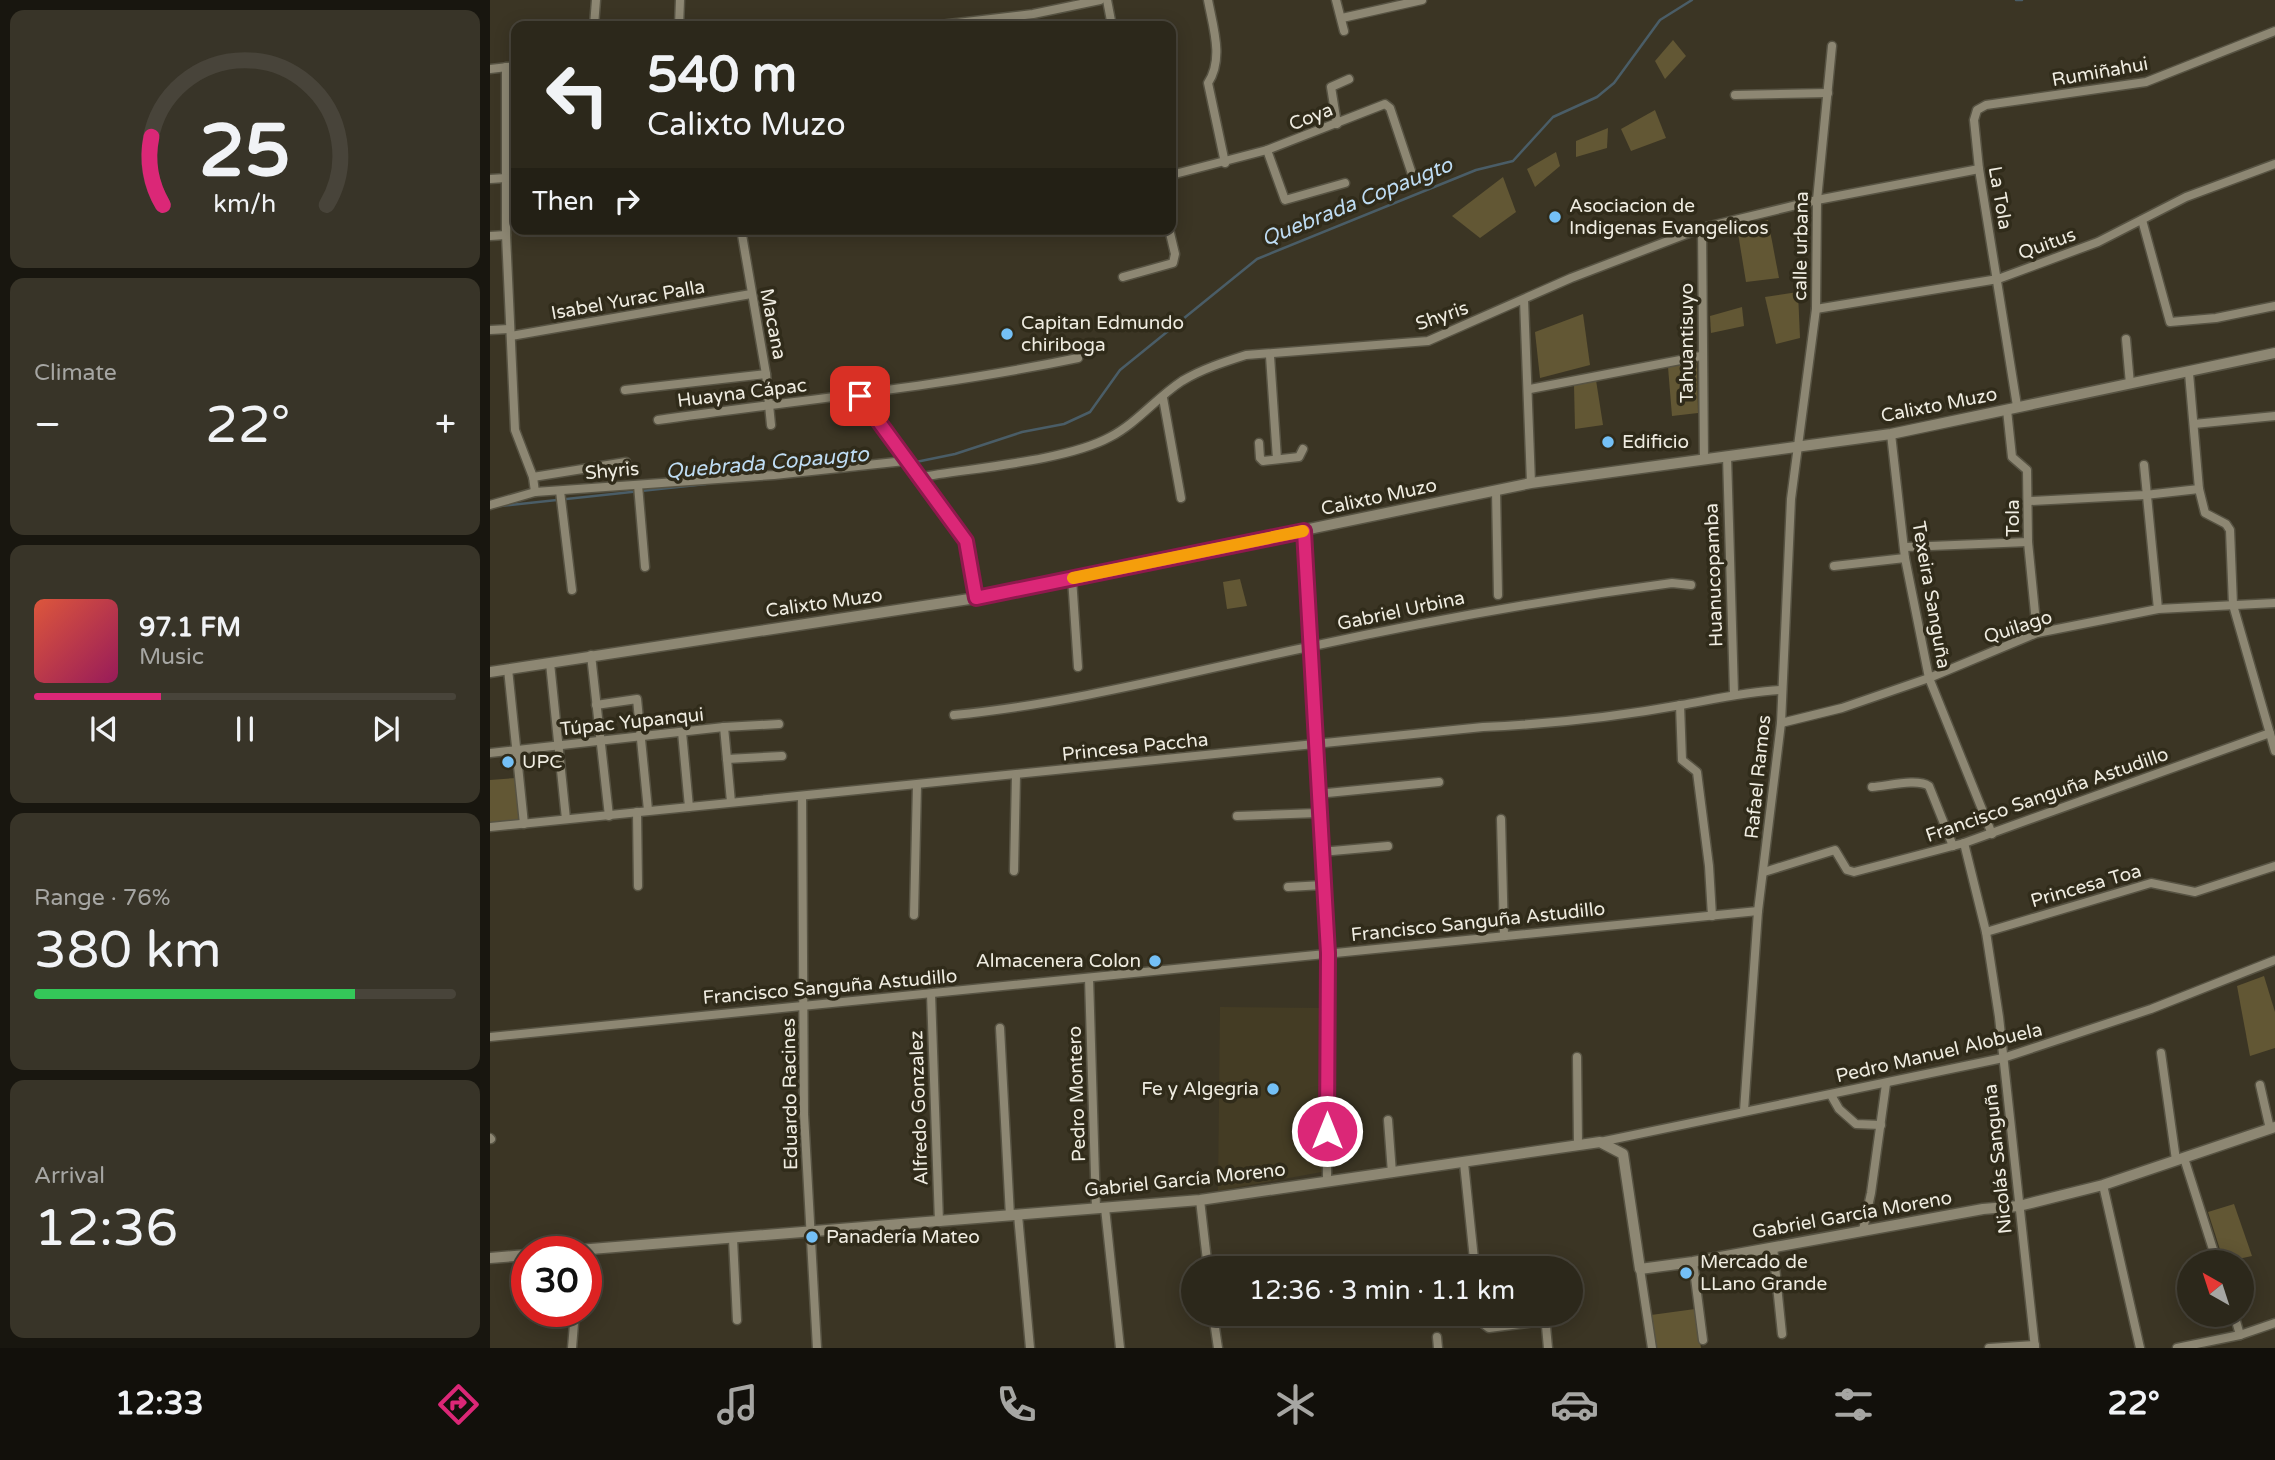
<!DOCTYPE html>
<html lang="en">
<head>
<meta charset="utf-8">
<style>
	:root { --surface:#2c281b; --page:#383428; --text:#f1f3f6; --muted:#a6a6a3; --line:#48443a; --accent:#db2777 }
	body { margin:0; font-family:"Varela Round",sans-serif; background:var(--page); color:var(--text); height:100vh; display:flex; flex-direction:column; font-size:26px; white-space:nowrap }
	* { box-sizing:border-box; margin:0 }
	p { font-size:23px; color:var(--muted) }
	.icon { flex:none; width:38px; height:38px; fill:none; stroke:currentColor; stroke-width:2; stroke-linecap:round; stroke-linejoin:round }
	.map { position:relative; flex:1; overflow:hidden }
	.sheet { display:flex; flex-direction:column; gap:10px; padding:10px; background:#18160f; width:490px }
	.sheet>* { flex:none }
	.banner { position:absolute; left:21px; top:21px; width:665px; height:214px; border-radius:14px; box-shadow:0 4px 18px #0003,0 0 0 2px var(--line); background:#2c281b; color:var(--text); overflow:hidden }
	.needle { width:46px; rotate:321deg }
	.fabs { position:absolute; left:1687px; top:1250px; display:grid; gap:14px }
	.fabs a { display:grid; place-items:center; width:77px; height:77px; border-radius:50%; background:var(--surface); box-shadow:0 4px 18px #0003,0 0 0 2px var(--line); font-size:35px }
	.speed { position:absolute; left:21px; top:1236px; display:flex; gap:14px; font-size:35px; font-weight:700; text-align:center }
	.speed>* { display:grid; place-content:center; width:91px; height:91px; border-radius:50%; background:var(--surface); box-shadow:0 4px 18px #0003,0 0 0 2px var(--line); line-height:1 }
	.speed .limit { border:10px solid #d22; background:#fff; color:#111 }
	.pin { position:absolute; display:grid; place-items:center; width:60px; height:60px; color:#fff; margin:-30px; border-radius:14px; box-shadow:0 4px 10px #0006 }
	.me { position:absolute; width:77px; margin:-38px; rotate:0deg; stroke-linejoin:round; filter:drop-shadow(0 0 5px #0008) }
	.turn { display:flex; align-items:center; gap:24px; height:147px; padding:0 21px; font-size:32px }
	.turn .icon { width:91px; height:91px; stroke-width:2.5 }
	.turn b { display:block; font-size:49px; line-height:60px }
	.then { display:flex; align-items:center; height:66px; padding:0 21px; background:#0003; gap:14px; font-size:26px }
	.big { font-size:52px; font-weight:600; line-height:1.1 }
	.sheet .card { flex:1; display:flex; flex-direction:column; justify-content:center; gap:10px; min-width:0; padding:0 24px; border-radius:14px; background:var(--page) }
	.sheet .dial { align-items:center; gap:0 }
	.dial svg { height:182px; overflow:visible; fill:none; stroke:var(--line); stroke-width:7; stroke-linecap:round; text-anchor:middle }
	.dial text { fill:var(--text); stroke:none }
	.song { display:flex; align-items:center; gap:21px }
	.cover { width:84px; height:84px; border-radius:10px; background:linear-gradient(135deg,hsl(10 70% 55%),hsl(330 70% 35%)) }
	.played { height:7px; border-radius:4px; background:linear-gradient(90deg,var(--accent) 30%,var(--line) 30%) }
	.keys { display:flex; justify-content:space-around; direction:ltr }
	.heat { display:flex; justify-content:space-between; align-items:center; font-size:38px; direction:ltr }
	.charge { height:10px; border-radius:5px; background:linear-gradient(90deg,#34c759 76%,var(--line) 0) }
	.trip { position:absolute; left:691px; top:1256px; width:402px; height:70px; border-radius:35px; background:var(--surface); box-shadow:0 4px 18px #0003,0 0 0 2px var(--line); font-weight:600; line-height:70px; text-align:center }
	.tabs { display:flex; height:112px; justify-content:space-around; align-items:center; background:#12100b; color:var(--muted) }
	.tabs .icon { width:49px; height:49px }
	.tabs .selected { color:var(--accent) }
	.tabs b { font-size:32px; color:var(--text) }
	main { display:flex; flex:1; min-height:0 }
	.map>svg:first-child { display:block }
	.built { fill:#443c24 }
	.green { fill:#625734 }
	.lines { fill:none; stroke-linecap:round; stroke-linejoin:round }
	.stream { stroke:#4a5d67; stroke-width:2.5 }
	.minor-casing { stroke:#575343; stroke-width:11 }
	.tertiary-casing { stroke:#575343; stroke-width:13 }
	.minor { stroke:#8d8773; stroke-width:8 }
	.tertiary { stroke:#8d8773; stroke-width:10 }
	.route-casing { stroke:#8e194d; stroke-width:18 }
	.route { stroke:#db2777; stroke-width:12 }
	.slow { stroke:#f59e0b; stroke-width:12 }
	.poi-dot { fill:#74c0f6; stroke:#302b1a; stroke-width:2.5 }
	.labels { text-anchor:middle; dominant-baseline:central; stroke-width:7; stroke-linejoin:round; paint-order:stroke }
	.street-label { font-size:19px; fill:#efece1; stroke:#302b1a }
	.poi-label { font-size:19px; fill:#efece1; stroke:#302b1a; text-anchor:start }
	.water-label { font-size:21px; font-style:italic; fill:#bedcf3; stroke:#302b1a }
</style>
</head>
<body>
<main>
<section class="sheet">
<div class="card dial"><svg viewBox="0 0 100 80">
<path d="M14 69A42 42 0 1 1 86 69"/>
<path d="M14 69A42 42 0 0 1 9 39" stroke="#db2777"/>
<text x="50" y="56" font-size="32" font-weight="700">25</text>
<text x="50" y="72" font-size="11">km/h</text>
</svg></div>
<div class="card"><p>Climate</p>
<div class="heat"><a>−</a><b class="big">22°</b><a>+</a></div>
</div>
<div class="card">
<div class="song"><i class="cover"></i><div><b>97.1 FM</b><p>Music</p></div></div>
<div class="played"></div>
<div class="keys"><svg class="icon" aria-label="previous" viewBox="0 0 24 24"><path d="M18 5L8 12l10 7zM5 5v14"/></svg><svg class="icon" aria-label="pause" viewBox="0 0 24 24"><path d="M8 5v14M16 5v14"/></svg><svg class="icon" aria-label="next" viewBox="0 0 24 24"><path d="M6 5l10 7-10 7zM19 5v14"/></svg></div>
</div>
<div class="card"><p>Range · 76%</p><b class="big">380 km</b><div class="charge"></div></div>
<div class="card"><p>Arrival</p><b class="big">12:36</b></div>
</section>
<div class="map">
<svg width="1785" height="1348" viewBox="0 0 1785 1348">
	<rect width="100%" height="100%" fill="#3b3524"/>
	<polygon class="built" points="730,1007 837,1008 837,1171 728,1191"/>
	<g class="green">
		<polygon points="1183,40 1196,56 1175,79 1165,61"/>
		<polygon points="1165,110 1176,138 1141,151 1131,129"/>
		<polygon points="1118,128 1117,148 1086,157 1086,141"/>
		<polygon points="1066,152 1070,166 1045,187 1037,169"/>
		<polygon points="1013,177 1026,212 990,238 962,216"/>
		<polygon points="1278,220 1289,278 1256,282 1247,227"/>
		<polygon points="1308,292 1310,338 1286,344 1275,297"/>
		<polygon points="1252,307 1254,326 1221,333 1220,316"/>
		<polygon points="1093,314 1100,365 1050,378 1045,332"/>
		<polygon points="1207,363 1208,413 1182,416 1178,367"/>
		<polygon points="1106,380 1113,425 1085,429 1084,385"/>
		<polygon points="750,579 757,606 737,609 733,582"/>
		<polygon points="26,778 30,821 0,823 0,780"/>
		<polygon points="1774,976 1785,1012 1785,1048 1760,1056 1747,986"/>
		<polygon points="1744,1204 1762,1256 1734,1262 1718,1212"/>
		<polygon points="1205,1309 1211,1348 1166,1348 1161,1315"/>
	</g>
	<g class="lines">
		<g class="stream">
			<polyline points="1526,0 1532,0"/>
			<polyline points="421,463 465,454 532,432 574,424 600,412 630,370 767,259 986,170 1023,161 1063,117 1107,97 1124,83 1170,20 1202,0"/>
			<polyline points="327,474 404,466"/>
			<polyline points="10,506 216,484"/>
		</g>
		<defs>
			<g id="minor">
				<polyline points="617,0 622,26"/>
				<path d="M718,0C723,27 734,59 718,83L735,163"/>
				<polyline points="846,0 854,31"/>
				<polyline points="852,18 932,0"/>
				<polyline points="104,26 106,0"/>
				<polyline points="189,26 190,0"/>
				<polyline points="442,26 543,14 610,0"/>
				<polyline points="16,67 16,235 25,430 43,477 45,492"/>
				<polyline points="0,69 26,66"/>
				<polyline points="1245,95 1338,93"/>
				<polyline points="847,124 841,87 859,79"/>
				<polyline points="777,150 795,200 855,183"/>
				<polyline points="681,175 777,150 895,104 900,108 923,177"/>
				<polyline points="0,179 16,178"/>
				<polyline points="1652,220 1680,322 1726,318 1785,306"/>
				<polyline points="1212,228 1214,459"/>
				<polyline points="251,229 276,374 281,425"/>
				<polyline points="0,236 16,235"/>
				<polyline points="633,277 683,263 685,254 679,229"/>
				<polyline points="1034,300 1041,483"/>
				<polyline points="1326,309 1508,279 1608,242 1696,197 1785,164"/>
				<polyline points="0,330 19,329"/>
				<polyline points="21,336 261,294"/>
				<polyline points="1636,339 1640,384"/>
				<polyline points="780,356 787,459"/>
				<polyline points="1699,373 1709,489 1715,513 1736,524 1740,530 1743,605 1785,751"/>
				<polyline points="1040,389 1211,356"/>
				<polyline points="135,390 276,374"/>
				<polyline points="370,396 476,541 486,598"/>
				<polyline points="673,398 691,498"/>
				<polyline points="1527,406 1489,169 1484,120 1487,110 1496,105 1656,82 1785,31"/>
				<polyline points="1517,410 1522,457 1537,470 1538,542 1547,633"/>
				<path d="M168,420C309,400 449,387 588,358"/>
				<polyline points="1704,424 1785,416"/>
				<polyline points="1401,434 1415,558 1439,678 1502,834"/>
				<polyline points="769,443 770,458 773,461 809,457 813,449"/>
				<polyline points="1237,456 1244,693"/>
				<polyline points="1654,465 1668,609"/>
				<polyline points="43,477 136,462"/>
				<path d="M431,477C482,468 576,461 620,437C647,423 666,398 692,381C712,369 734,362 756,355L938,341L1081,278L1212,228L1327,200L1489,169"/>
				<polyline points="148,485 155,567"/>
				<polyline points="70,491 82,590"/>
				<polyline points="1006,491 1008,595"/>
				<polyline points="1540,501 1655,495 1709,489"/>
				<polyline points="0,505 45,492 284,475 415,461"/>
				<polyline points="814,531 838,953 837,1182"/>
				<polyline points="1416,547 1538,542"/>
				<polyline points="1344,566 1415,558"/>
				<polyline points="582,578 588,667"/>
				<polyline points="101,655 119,816"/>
				<polyline points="60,663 76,819"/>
				<polyline points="18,669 34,824"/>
				<polyline points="106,705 147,699 158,810"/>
				<polyline points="1190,705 1192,760 1207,772 1219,866 1222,916"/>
				<path d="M464,715C586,703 703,671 823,646C942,620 1061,599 1182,583L1201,585"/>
				<polyline points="1291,723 1352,708 1439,678 1547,633 1668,609 1785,603"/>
				<polyline points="234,727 241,802"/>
				<polyline points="192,732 199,807"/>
				<polyline points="0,753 234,727 289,724"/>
				<polyline points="237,759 292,756"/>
				<path d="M1382,787C1398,786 1427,778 1439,786L1463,846"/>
				<polyline points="827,794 949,782"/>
				<polyline points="312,797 314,1114 327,1348"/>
				<polyline points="147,812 148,886"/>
				<polyline points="747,816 828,813"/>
				<polyline points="1011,819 1014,936"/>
				<path d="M0,827L993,727C1059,724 1126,717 1191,705C1225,699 1256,692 1291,690"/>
				<polyline points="1474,843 1496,932 1509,1017 1545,1348"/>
				<polyline points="831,852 898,846"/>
				<polyline points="524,871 526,775"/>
				<polyline points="1274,872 1345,850 1357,870 1364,872 1474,843 1780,733"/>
				<polyline points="798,887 833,885"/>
				<polyline points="424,915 427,785"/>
				<polyline points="1496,932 1661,883 1705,892 1785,866"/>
				<polyline points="599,978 606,1208"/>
				<polyline points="441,994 449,1222"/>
				<polyline points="510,1028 520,1216"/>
				<polyline points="0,1037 1268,911"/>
				<polyline points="1671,1053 1686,1160"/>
				<polyline points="1087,1057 1088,1145"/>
				<polyline points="1770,1085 1780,1129"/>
				<polyline points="1341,1095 1349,1109 1366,1124 1391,1125"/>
				<polyline points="1254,1111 1268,911 1291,723 1301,499 1326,309 1327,200 1342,46"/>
				<polyline points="898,1120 902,1173"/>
				<polyline points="0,1138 1,1139"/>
				<polyline points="1110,1142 1513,1058 1661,1009 1785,960"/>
				<polyline points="1694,1158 1727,1262"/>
				<polyline points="974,1163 985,1269"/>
				<polyline points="1613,1185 1650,1348"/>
				<polyline points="710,1200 718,1269"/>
				<polyline points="615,1208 630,1348"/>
				<polyline points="528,1215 540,1348"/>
				<polyline points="1373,1230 1381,1193 1396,1084"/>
				<polyline points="243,1239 247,1320"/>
				<polyline points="1283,1247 1292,1334"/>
				<polyline points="1203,1262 1213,1340"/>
				<polyline points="1150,1269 1162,1348"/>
				<polyline points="723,1314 728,1348"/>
				<polyline points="990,1314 991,1322 999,1328 1052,1321 1056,1326 1058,1348"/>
				<polyline points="1744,1314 1750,1335"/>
				<polyline points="947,1337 948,1348"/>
				<polyline points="82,1348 85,1311"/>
				<polyline points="1499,1348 1545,1345"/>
				<polyline points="1687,1348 1750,1335 1785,1323"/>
			</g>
			<g id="tertiary">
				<polyline points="0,672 486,598 1041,483 1401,434 1785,353"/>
				<polyline points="76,1251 710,1200 1110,1142 1133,1154 1150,1269 1203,1262 1493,1209 1529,1206 1613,1185 1785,1127"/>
				<polyline points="0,1258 37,1255"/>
			</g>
		</defs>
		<use href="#minor" class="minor-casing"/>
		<use href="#tertiary" class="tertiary-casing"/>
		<use href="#minor" class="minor"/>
		<use href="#tertiary" class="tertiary"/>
	</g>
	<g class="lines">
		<defs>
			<polyline id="route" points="370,396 476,541 486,598 814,531 838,953 837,1131"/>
		</defs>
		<use href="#route" class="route-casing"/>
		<use href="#route" class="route"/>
		<polyline class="slow" points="583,578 813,531"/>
	</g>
	<g class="poi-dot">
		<circle cx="1065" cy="217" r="7"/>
		<circle cx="517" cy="334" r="7"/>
		<circle cx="1118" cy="442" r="7"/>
		<circle cx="18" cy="762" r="7"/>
		<circle cx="665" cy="961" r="7"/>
		<circle cx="783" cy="1089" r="7"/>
		<circle cx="322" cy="1237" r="7"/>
		<circle cx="1196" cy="1273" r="7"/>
	</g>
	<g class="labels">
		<g class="street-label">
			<text transform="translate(1610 72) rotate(-10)">Rumiñahui</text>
			<text transform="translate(821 117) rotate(-21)">Coya</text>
			<text transform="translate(1510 198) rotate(80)">La Tola</text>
			<text transform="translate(1557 244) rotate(-20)">Quitus</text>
			<text transform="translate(1311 246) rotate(-89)">calle urbana</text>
			<text transform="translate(138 300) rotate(-10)">Isabel Yurac Palla</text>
			<text transform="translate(952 316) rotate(-19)">Shyris</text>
			<text transform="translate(283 324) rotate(79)">Macana</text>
			<text transform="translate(1197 343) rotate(-90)">Tahuantisuyo</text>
			<text transform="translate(252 393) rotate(-7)">Huayna Cápac</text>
			<text transform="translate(1449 405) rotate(-11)">Calixto Muzo</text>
			<text transform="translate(122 471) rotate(-5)">Shyris</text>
			<text transform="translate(889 497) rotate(-12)">Calixto Muzo</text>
			<text transform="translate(1523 518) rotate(-90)">Tola</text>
			<text transform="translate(1224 575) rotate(-92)">Huanucopamba</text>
			<text transform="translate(1441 595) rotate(80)">Texeira Sanguña</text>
			<text transform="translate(334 603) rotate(-8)">Calixto Muzo</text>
			<text transform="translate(911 611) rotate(-12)">Gabriel Urbina</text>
			<text transform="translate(1528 627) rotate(-18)">Quilago</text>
			<text transform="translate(142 722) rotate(-6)">Túpac Yupanqui</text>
			<text transform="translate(645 747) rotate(-6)">Princesa Paccha</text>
			<text transform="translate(1268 777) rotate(-84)">Rafael Ramos</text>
			<text transform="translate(1557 795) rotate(-19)">Francisco Sanguña Astudillo</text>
			<text transform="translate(1596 886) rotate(-16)">Princesa Toa</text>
			<text transform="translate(988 922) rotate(-6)">Francisco Sanguña Astudillo</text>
			<text transform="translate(340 987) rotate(-5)">Francisco Sanguña Astudillo</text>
			<text transform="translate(1449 1053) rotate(-13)">Pedro Manuel Alobuela</text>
			<text transform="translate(300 1094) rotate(-91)">Eduardo Racines</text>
			<text transform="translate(587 1094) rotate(-92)">Pedro Montero</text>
			<text transform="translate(429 1108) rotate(-92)">Alfredo Gonzalez</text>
			<text transform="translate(1508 1159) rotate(-96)">Nicolás Sanguña</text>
			<text transform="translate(695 1180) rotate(-6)">Gabriel García Moreno</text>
			<text transform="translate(1362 1215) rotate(-10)">Gabriel García Moreno</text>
		</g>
		<g class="poi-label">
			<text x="1079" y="206">Asociacion de<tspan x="1079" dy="22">Indigenas Evangelicos</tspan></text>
			<text x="531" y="323">Capitan Edmundo<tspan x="531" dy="22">chiriboga</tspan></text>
			<text x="1132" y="442">Edificio</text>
			<text x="32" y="762">UPC</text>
			<text x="651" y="961" text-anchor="end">Almacenera Colon</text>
			<text x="769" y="1089" text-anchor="end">Fe y Algegria</text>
			<text x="336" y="1237">Panadería Mateo</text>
			<text x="1210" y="1262">Mercado de<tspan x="1210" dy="22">LLano Grande</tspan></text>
		</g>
		<g class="water-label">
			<text transform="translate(867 202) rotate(-22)">Quebrada Copaugto</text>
			<text transform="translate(277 463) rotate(-5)">Quebrada Copaugto</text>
		</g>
	</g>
</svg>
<div class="fabs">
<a><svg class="needle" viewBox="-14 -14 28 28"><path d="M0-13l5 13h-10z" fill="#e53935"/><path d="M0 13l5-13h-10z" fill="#a6a6a3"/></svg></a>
</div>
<div class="speed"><div class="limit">30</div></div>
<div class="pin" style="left:370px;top:396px;background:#d93025"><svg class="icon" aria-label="arrive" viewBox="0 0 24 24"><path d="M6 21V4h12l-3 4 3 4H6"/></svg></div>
<svg class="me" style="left:837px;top:1131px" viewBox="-20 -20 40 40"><circle r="17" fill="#db2777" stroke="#fff" stroke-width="3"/><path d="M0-11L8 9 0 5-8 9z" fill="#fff"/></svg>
<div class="trip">12:36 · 3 min · 1.1 km</div>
<div class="banner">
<div class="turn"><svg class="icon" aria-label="left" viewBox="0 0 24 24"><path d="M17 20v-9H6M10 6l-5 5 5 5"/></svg><div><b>540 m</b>Calixto Muzo</div></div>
<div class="then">Then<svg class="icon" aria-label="right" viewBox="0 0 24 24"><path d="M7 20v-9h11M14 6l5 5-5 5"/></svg></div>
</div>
</div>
</main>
<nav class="tabs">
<b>12:33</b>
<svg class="icon selected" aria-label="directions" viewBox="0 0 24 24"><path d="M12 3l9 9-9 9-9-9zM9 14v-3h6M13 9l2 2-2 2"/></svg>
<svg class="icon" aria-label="music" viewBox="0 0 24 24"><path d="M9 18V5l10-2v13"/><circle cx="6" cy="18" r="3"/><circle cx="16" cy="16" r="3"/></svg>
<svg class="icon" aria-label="phone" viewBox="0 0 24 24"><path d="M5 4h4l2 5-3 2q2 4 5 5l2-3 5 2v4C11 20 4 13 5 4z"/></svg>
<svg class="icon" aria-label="climate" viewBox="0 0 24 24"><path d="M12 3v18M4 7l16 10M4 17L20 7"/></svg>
<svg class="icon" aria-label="car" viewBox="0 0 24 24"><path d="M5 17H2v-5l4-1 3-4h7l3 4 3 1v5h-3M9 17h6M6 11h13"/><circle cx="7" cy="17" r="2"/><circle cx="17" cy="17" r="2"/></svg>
<svg class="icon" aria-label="filters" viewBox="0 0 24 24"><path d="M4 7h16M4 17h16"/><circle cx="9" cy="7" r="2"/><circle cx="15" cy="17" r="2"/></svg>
<b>22°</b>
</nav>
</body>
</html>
